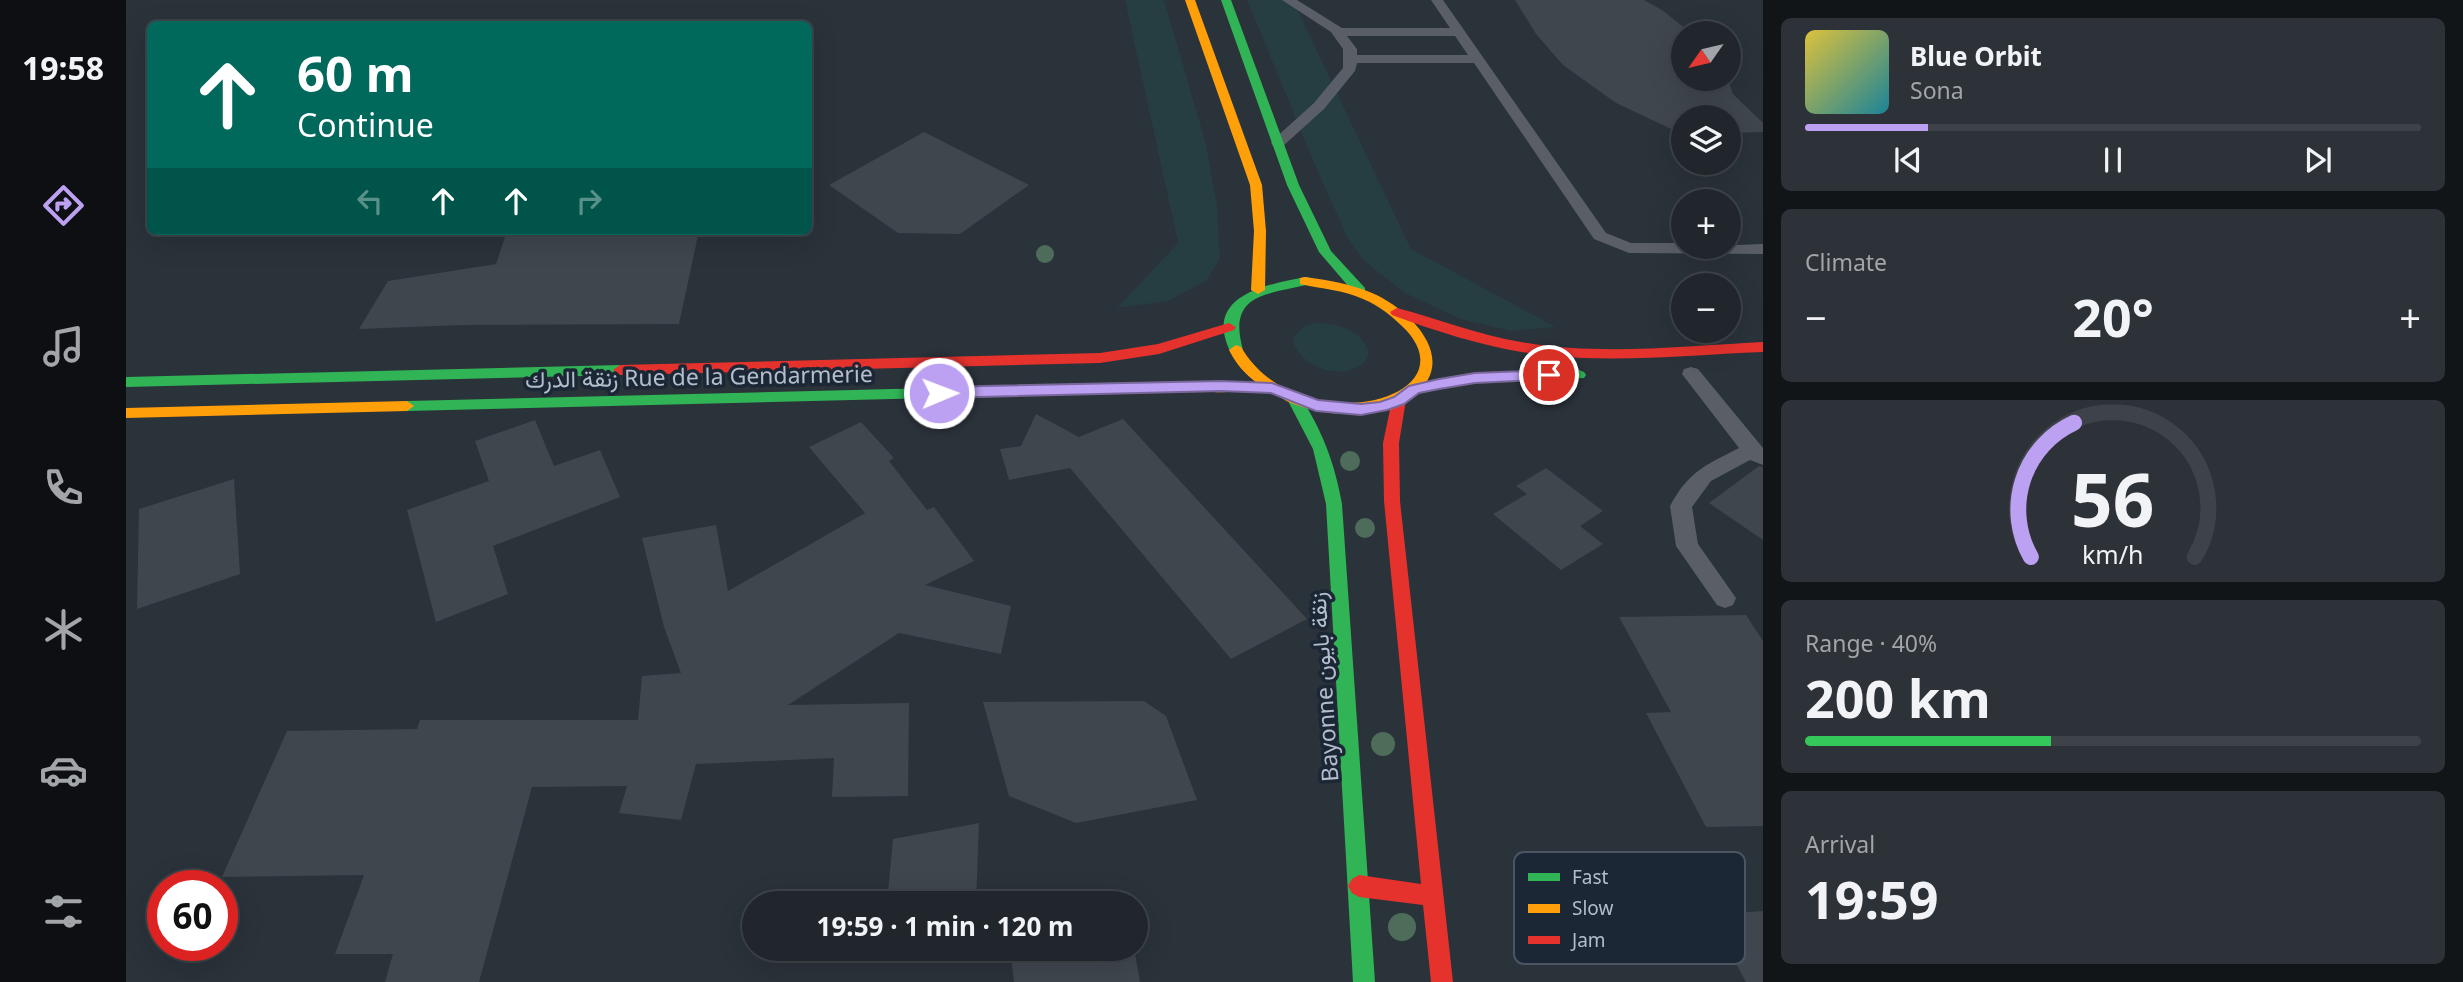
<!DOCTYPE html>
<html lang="en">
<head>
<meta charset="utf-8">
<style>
	:root { --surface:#20262c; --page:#2d3238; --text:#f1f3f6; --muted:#a2a5a9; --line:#3d4348; --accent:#bca0f2 }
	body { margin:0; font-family:"Noto Sans",Vazirmatn,sans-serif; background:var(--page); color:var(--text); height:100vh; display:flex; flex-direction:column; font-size:26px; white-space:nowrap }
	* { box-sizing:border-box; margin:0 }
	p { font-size:23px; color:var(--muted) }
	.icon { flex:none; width:38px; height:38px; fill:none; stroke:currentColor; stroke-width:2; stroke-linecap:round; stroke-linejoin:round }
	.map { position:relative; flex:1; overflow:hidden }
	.details { display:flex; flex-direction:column; gap:18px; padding:18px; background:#121518; width:700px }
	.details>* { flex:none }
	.top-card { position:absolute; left:21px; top:21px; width:665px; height:214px; border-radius:10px; box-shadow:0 7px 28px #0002,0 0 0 2px var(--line); background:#00695c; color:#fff; overflow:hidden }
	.needle { width:46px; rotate:236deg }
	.fabs { position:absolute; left:1545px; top:21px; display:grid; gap:14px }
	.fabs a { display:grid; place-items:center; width:70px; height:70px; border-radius:50%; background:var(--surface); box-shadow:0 7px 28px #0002,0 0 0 2px var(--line); font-size:35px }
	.speed { position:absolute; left:21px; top:870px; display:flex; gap:14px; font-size:35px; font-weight:700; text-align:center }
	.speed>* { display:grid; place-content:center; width:91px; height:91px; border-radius:50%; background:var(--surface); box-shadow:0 7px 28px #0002,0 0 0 2px var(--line); line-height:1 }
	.speed .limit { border:10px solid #d22; background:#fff; color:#111 }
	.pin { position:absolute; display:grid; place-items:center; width:60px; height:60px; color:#fff; margin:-30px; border:4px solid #fff; border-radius:50%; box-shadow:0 2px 7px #0007 }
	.me { position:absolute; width:77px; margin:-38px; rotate:89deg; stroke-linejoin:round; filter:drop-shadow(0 0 5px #0008) }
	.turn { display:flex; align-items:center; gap:24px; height:147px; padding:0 35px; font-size:32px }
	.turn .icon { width:91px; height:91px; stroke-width:2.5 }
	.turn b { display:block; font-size:49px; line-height:60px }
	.lanes { display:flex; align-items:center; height:66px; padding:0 35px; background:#0003; justify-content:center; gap:35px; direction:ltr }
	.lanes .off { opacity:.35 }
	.big { font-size:52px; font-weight:700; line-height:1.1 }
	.details .card { flex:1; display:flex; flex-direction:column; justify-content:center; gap:10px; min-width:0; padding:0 24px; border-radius:10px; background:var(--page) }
	.details .dial { align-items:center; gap:0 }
	.dial svg { height:182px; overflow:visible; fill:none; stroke:var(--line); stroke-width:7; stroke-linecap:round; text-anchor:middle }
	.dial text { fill:var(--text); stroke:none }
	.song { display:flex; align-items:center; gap:21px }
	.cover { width:84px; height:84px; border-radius:10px; background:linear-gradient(135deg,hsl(50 70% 55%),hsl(190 70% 35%)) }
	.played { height:7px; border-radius:4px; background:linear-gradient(90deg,var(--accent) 20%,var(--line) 20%) }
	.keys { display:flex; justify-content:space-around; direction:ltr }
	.heat { display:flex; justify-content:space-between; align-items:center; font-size:38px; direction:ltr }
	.charge { height:10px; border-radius:5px; background:linear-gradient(90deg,#34c759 40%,var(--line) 0) }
	.trip { position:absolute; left:616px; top:891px; width:406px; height:70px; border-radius:35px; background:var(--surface); box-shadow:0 7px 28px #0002,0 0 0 2px var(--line); font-weight:700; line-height:70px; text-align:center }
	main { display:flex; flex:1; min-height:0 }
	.tab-bar { display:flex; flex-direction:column; width:126px; justify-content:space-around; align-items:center; background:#0d0f12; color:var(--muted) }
	.tab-bar .icon { width:49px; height:49px }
	.tab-bar .active { color:var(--accent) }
	.tab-bar b { font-size:32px; color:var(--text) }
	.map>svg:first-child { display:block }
	.green { fill:#263d41 }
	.building { fill:#3f464e }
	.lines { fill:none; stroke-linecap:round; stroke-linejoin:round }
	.lane { fill:#5a5f67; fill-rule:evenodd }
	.fast { fill:#30b455; fill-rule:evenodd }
	.slow { fill:#ff9f0a; fill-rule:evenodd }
	.jam { fill:#e5322d; fill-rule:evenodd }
	.tree { fill:#4d6d5a }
	.route { fill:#bca0f2; stroke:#7a689d; stroke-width:2 }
	.labels { text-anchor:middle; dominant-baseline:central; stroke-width:7; stroke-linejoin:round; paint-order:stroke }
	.street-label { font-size:23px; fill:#b4bdcb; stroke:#1c2736 }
	.key { fill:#1c2736; stroke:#4a5463; stroke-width:2 }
	.key-label { font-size:19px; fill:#b4bdcb }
</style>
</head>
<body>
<main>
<nav class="tab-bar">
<b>19:58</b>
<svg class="icon active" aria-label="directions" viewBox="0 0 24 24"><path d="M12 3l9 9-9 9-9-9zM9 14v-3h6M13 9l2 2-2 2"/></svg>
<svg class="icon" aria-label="music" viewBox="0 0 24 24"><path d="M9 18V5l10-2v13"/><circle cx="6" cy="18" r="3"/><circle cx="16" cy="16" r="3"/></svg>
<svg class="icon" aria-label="phone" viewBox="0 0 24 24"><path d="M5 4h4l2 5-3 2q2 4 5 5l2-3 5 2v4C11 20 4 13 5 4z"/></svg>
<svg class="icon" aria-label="climate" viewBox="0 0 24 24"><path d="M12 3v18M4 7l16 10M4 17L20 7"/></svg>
<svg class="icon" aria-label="car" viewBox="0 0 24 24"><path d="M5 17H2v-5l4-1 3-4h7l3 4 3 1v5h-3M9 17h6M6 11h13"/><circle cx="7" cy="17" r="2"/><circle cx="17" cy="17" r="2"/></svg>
<svg class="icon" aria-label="filters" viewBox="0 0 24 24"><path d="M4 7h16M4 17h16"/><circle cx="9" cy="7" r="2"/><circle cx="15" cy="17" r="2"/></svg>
</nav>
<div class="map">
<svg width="1637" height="982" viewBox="0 0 1637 982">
	<rect width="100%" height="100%" fill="#2a323a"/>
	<g class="green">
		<polygon points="999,0 1038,0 1079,140 1091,205 1094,258 1081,280 1043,301 991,308 1052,243"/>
		<polygon points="1121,0 1167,0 1285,249 1430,327 1385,331 1334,319 1279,293 1237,260 1220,235 1189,165"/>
		<path d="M1190,323C1212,323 1236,330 1243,353L1240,361C1218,382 1179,370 1167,343L1168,336L1180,325Z"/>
	</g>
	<g class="building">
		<polygon points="1389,0 1518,0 1536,10 1565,33 1558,33 1558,79 1602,79 1607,94 1637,123 1637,132 1604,133 1603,135 1603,117 1558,117 1558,135 1490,103 1437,65 1410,34"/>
		<polygon points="798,132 903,185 834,234 772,233 703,185"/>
		<polygon points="381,231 573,231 553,324 336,325 233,329 262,281 370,264"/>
		<polygon points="910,414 953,437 997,419 1181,619 1105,659 944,468 883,480 874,449 895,446"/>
		<polygon points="409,420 428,466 474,450 494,497 367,546 382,594 310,622 281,510 363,481 349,441"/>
		<polygon points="735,422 768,458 763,461 801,510 808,507 848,561 799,585 885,606 875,654 773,633 662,705 783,703 782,796 706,797 708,758 570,764 555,820 493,813 501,786 406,787 353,982 259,982 267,954 209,954 238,875 96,877 161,731 291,729 294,720 512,720 516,676 555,673 538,627 516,538 590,525 602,591 739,513 683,447"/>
		<polygon points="1633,466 1637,467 1637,540 1583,503"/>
		<polygon points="1420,468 1477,511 1454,526 1477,544 1435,570 1367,514 1401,494 1390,486"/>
		<polygon points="108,479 114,574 11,609 13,509"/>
		<polygon points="1620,615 1637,641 1637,826 1580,827 1520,713 1545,712 1493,617"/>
		<polygon points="1018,701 1040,716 1071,800 950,823 883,796 857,702"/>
		<polygon points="853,823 850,903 761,903 767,839"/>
		<polygon points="1637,911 1637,982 1620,982 1583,915"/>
		<polygon points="884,948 1008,948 1014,982 888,982"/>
	</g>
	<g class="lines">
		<g class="lane">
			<path d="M1156,0H1171L1216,28H1324L1305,0H1317L1480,233L1505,243H1558V247L1637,244V254L1503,253L1468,239L1348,63H1231L1229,71L1198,109L1157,146H1147L1145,143L1147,140L1188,103L1217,68V49L1205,32ZM1221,36H1329L1342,55H1231V49Z"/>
			<path d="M1565,367L1572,369L1637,448V465L1624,460L1585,481L1566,507L1572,544L1610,598L1607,605L1599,608L1591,605L1550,546L1544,506C1563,471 1580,465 1613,448L1556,374L1558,369Z"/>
		</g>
		<g class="fast">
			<polygon points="1095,0 1105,0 1173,185 1205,251 1239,288 1239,294 1229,294 1193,252 1161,185"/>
			<path d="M1179,277L1184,278V284C1140,295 1101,293 1117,350L1110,355L1105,353C1076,296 1139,285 1179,277Z"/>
			<polygon points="494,365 501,370 494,375 0,387 0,377"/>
			<polygon points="1453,370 1458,372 1460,375 1458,378 1349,383 1288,394 1281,389 1288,384 1349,373"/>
			<polygon points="887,386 894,391 887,396 281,411 274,406 281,401"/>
			<path d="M1168,394L1173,395C1196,429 1209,464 1216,504L1249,982H1227L1200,504L1187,449L1161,399Z"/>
		</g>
		<g class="slow">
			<polygon points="1059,0 1069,0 1136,185 1140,231 1139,290 1132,294 1125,290 1128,231 1124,185"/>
			<path d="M1179,277C1202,280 1225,284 1246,293C1284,309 1335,360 1287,396C1270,409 1243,414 1222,414C1203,414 1183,410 1165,403C1159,401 1153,395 1146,393C1133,389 1104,393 1088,392C1021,392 954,394 887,396L880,391L887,386L1035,382L1131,383C1119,374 1110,364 1103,350L1110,345L1115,347C1171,443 1345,401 1280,330C1267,317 1254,306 1237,299C1217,290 1196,289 1174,284V278Z"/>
			<polygon points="281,401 288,406 281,411 0,418 0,408"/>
		</g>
		<g class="jam">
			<path d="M1271,308C1313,319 1352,335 1395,342C1475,356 1557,346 1637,342V352C1564,355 1490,363 1417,355C1365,349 1315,333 1266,315L1264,312Z"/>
			<polygon points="1103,323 1110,327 1108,330 1033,354 974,363 494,375 487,370 494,365 974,353 1032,344"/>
			<polygon points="1273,395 1280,400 1273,443 1274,501 1327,982 1305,982 1297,905 1233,897 1226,893 1222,886 1226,879 1233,875 1295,884 1258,501 1257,443 1266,400"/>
		</g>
	</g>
	<g class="tree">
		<circle cx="919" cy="254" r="9"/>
		<circle cx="1224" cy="461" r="10"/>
		<circle cx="1239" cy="528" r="10"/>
		<circle cx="1257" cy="744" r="12"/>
		<circle cx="1276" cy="927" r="14"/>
	</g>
	<polygon class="route" points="1423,370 1428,372 1430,375 1428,379 1349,383 1313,389 1293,393 1278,404 1261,410 1235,415 1190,411 1145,393 1095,391 813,398 806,393 813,387 1095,381 1146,383 1192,400 1235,404 1254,402 1268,397 1283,386 1313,379 1349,373"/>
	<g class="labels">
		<g class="street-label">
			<text transform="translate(573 376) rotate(-1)">زنقة الدرك Rue de la Gendarmerie</text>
			<text transform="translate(1197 687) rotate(-94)">Bayonne زنقة بايون</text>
		</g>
	</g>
	<rect x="1388" y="852" width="231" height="112" rx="10" class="key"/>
	<rect x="1402" y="873" width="32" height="8" fill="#30b455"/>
	<rect x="1402" y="904" width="32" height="9" fill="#ff9f0a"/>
	<rect x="1402" y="936" width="32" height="8" fill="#e5322d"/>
	<g class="key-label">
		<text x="1446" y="884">Fast</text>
		<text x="1446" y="915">Slow</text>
		<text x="1446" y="947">Jam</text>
	</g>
</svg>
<div class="fabs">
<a><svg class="needle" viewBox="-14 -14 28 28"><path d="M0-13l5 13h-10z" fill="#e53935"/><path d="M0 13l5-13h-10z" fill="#a2a5a9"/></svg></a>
<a><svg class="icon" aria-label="layers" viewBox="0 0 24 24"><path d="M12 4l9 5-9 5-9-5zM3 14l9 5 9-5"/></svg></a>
<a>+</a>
<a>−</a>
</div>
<div class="speed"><div class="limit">60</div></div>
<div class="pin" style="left:1423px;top:375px;background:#d93025"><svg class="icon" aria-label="arrive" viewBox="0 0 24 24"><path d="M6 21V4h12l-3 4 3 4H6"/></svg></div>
<svg class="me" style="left:813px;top:393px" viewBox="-20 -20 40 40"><circle r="17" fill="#bca0f2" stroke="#fff" stroke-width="3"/><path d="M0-11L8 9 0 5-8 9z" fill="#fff"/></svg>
<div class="trip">19:59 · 1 min · 120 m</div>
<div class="top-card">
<div class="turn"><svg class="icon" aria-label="ahead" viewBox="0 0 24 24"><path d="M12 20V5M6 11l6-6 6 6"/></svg><div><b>60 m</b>Continue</div></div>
<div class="lanes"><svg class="icon off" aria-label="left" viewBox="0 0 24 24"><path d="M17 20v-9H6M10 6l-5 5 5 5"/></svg><svg class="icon" aria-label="ahead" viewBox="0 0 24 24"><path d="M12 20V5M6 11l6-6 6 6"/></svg><svg class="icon" aria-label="ahead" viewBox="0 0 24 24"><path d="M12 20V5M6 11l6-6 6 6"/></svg><svg class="icon off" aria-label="right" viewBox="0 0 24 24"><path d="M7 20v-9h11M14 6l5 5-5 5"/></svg></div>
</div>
</div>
<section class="details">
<div class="card">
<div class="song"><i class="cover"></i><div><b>Blue Orbit</b><p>Sona</p></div></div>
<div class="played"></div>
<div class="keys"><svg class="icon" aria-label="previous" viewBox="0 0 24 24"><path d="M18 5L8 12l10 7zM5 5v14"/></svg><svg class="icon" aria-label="pause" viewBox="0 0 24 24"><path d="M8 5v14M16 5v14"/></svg><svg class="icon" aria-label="next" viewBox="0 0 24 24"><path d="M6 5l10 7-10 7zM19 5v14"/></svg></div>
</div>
<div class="card"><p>Climate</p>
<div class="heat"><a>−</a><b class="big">20°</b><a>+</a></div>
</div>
<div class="card dial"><svg viewBox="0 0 100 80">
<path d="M14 69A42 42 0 1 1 86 69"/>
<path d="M14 69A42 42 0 0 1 33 10" stroke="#bca0f2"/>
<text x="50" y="56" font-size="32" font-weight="700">56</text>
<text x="50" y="72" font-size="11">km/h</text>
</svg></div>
<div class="card"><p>Range · 40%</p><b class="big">200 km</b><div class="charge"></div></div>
<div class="card"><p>Arrival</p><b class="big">19:59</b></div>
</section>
</main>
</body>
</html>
